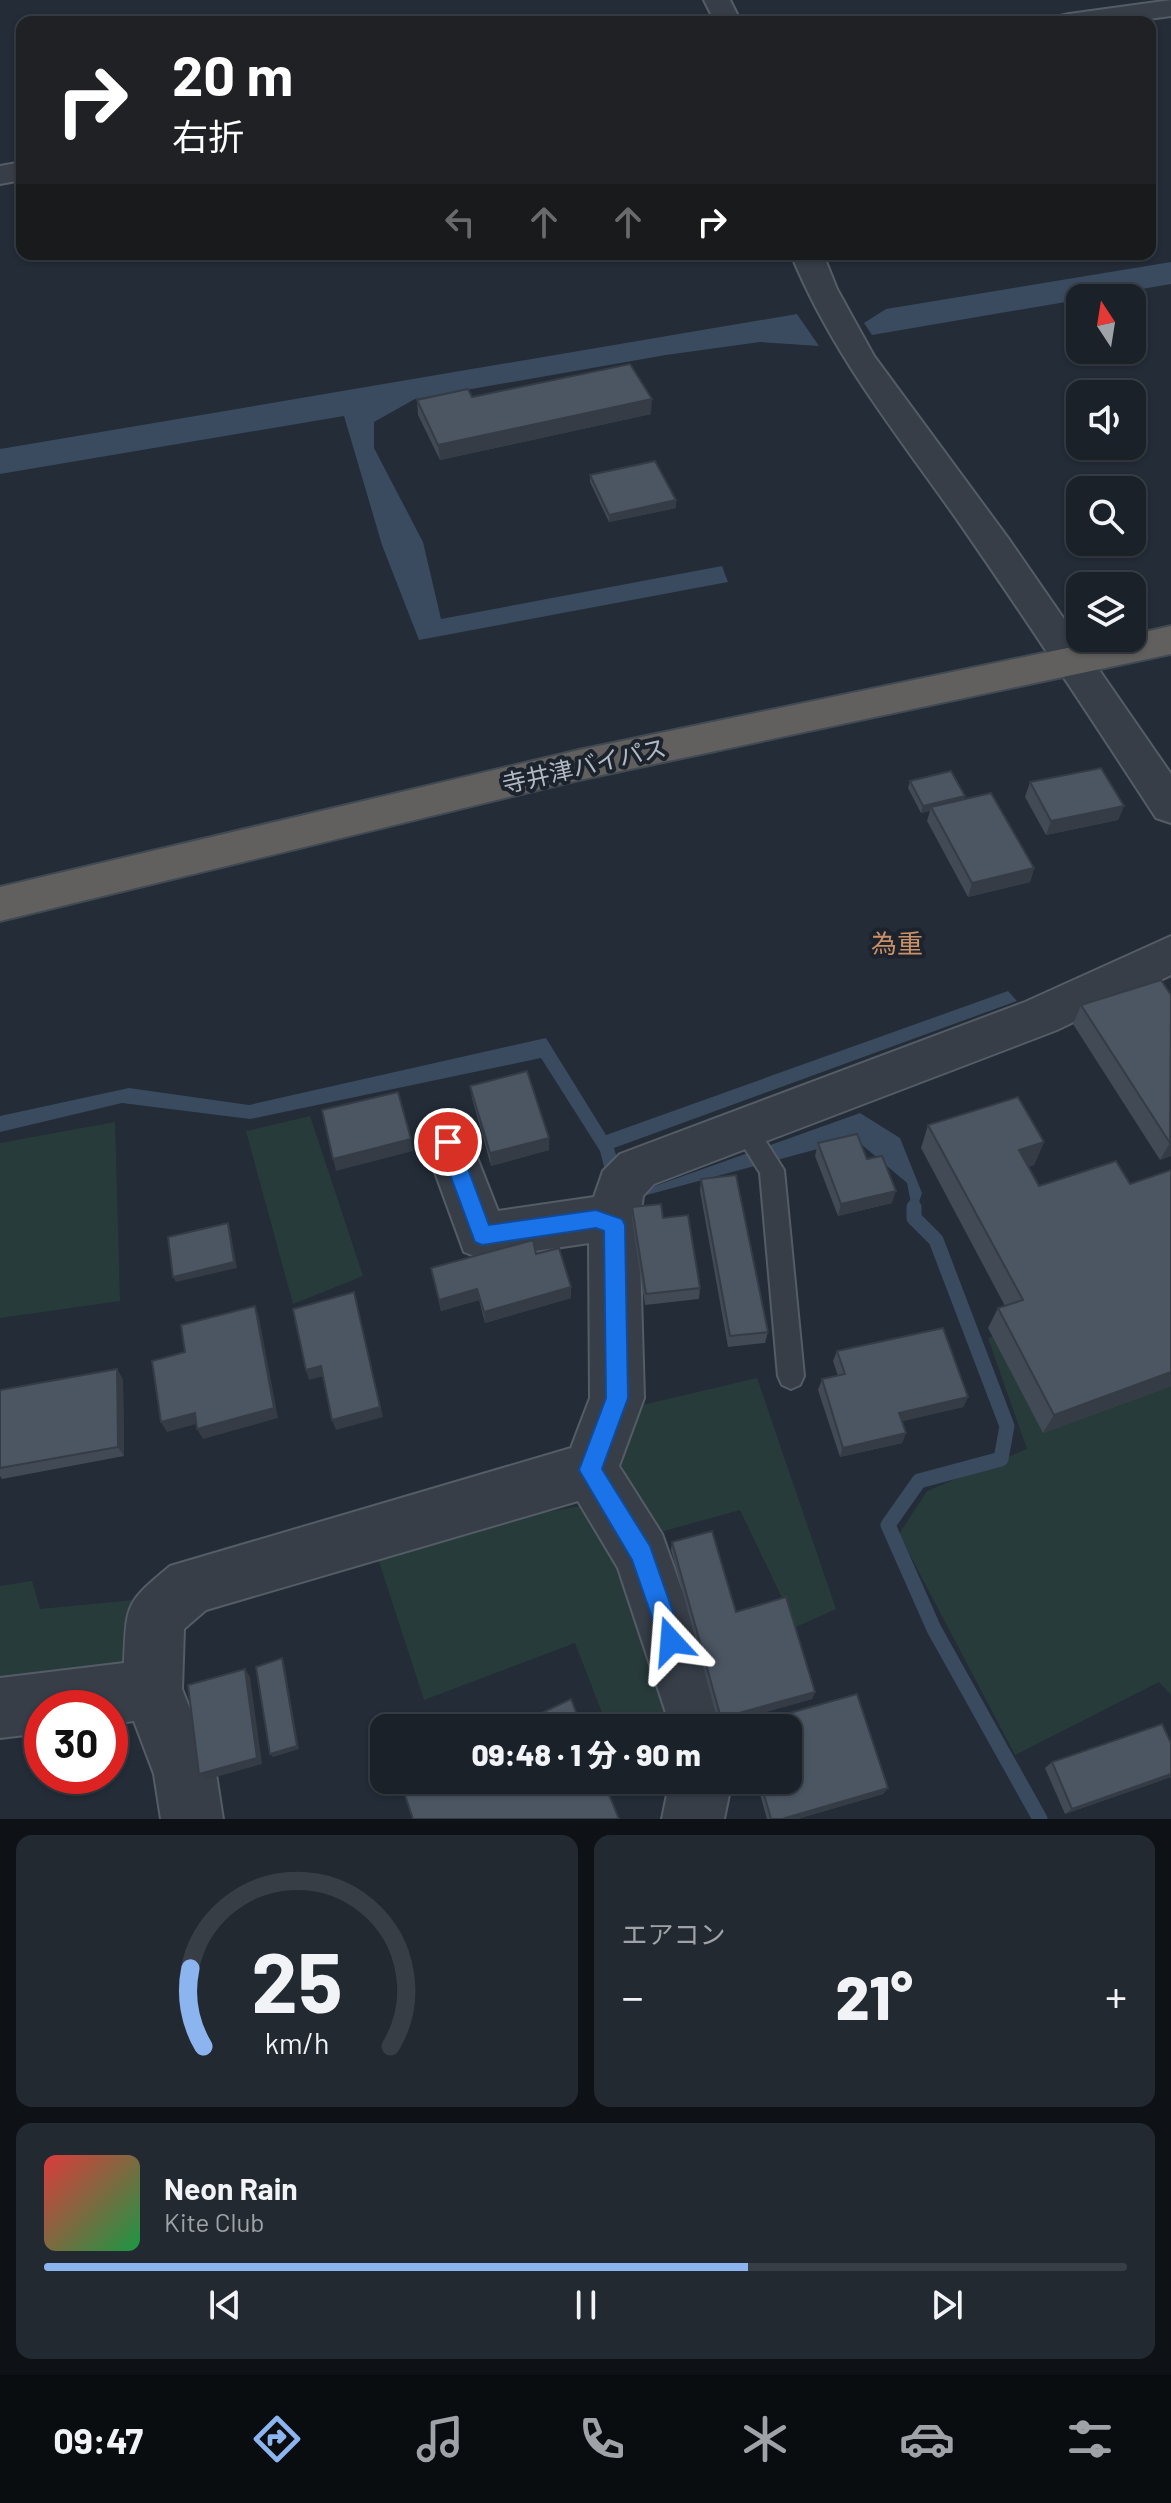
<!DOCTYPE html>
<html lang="ja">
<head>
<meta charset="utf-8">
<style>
	:root { --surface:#1a2129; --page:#232931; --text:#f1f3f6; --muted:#9fa3a8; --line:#383e46; --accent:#8cb4ee }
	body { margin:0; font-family:Barlow,"Noto Sans JP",sans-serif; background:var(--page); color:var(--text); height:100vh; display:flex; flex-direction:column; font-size:30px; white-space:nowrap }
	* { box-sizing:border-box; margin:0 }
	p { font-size:26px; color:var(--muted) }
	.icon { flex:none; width:44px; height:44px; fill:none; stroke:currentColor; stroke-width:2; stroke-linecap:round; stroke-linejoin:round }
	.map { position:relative; height:1819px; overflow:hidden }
	.details { display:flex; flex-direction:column; gap:16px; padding:16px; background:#0e1217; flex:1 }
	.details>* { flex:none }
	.banner { position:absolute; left:16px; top:16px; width:1140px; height:244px; border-radius:16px; box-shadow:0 2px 6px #0004,0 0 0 2px var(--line); background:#202124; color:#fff; overflow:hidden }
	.needle { width:52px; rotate:348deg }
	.fabs { position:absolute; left:1066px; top:284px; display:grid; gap:16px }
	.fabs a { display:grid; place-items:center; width:80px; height:80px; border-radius:16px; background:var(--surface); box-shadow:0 2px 6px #0004,0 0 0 2px var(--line); font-size:40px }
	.speed { position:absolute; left:24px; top:1690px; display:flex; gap:16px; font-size:40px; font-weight:700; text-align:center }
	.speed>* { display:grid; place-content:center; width:104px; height:104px; border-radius:50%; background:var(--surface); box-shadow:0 2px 6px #0004,0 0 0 2px var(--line); line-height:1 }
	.speed .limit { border:12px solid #d22; background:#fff; color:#111 }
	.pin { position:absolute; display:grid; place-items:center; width:68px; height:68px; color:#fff; margin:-34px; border:4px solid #fff; border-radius:50%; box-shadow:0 2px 8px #0007 }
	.me { position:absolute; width:88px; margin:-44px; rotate:341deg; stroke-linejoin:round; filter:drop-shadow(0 0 6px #0008) }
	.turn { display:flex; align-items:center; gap:28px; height:168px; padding:0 24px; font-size:36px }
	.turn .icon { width:104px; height:104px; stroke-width:2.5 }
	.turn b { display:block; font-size:56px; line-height:68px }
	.lanes { display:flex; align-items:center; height:76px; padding:0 24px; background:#0003; justify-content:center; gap:40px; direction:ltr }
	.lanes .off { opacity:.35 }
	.big { font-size:60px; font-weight:800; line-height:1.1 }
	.details .card { flex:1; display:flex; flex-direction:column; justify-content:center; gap:12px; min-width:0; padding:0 28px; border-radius:16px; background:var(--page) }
	.details .dial { align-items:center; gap:0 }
	.dial svg { height:208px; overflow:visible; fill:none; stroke:var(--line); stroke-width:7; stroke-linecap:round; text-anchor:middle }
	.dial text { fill:var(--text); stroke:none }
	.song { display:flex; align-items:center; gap:24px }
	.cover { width:96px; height:96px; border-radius:12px; background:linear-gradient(135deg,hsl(0 70% 55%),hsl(140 70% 35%)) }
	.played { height:8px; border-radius:4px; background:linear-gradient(90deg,var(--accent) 65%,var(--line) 65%) }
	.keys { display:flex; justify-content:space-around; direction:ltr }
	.heat { display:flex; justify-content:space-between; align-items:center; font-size:44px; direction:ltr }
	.details .tiles { flex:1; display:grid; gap:16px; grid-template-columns:1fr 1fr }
	.card:last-child { grid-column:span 2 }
	.trip { position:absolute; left:370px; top:1714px; width:432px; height:80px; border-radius:16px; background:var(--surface); box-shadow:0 2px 6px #0004,0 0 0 2px var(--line); font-weight:800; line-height:80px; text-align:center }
	.menu { display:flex; height:128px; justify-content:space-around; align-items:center; background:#0a0d10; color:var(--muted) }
	.menu .icon { width:56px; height:56px }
	.menu .on { color:var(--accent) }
	.menu b { font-size:36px; color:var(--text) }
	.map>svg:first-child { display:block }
	.green { fill:#283b3b }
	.water { fill:#3a4a5f }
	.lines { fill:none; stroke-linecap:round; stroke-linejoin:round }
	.stream-far1 { stroke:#3a4a5f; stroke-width:12 }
	.stream { stroke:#3a4a5f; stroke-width:15 }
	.service-casing { stroke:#545c66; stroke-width:4 }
	.minor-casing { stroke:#545c66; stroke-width:4 }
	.tertiary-casing { stroke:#545c66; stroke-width:4 }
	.trunk-casing { stroke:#414953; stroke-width:4 }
	.service { fill:#373e48; fill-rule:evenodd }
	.minor { fill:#373e48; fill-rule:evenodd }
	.tertiary { fill:#373e48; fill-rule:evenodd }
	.trunk { fill:#61605e; fill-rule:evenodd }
	.wall { fill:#414a55 }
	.shaded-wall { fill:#353c45 }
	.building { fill:#4c5663; stroke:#353c45; stroke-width:2 }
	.route { fill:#1a73e8; stroke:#114b97; stroke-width:2 }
	.labels { text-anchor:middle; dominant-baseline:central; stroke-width:8; stroke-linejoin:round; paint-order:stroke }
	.street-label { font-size:24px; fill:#b1b9c4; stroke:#1c232d }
	.neighbourhood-label { font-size:26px; fill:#ca9067; stroke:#1c232d }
</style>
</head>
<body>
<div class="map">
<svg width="1171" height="1819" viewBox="0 0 1171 1819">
	<rect width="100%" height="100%" fill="#232c37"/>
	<g class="green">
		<polygon points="310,1116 363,1276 293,1304 246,1131"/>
		<polygon points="115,1122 120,1301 0,1318 0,1143"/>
		<polygon points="1152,1280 1171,1311 1171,1695 1159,1682 1015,1755 899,1534 927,1491 1027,1449 988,1338"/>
		<polygon points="757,1378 836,1609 796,1627 740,1510 657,1533 618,1459 634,1407"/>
		<polygon points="592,1504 673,1723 671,1728 608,1728 575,1643 424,1700 373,1543"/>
		<polygon points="32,1581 40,1609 133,1600 132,1662 0,1677 0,1586"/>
	</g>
	<g class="water">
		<polygon points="1171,262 1171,284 872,335 864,323 886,309"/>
		<polygon points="797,314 819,346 760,342 666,355 415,399 374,422 374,448 423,542 441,619 722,566 728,582 419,640 382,545 344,416 0,474 0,449"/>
		<polygon points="1008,991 1017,1001 614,1148 619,1165 607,1178 600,1151 541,1058 250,1119 122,1103 0,1132 0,1116 129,1088 249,1105 546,1038 606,1135"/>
		<polygon points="860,1113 900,1138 922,1193 914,1218 907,1183 855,1139 643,1196 655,1186"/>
	</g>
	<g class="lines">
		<polyline class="stream-far1" points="914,1205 914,1209"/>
		<polyline class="stream" points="914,1207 914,1218 936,1240 1007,1426 1001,1459 919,1481 888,1525 934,1629 1040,1819"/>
		<defs>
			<polygon id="service" points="744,1117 753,1121 784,1170 804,1376 800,1385 791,1389 782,1385 778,1376 760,1173 732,1128 735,1121"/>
			<g id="minor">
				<polygon points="1171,0 1171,16 1127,22 1056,22 1060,16 1069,14"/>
				<polygon points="22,162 22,180 0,184 0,166"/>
				<path d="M1171,936V975L1057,1030L654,1184L643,1196L639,1225L644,1398L619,1466L662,1534L731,1728H671L618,1568L578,1501L206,1610L184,1629L182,1689L216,1774L223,1819H161L154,1774L134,1721L110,1724V1708H42V1733L0,1738V1678L124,1663C127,1604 124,1604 170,1566L571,1448L590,1398L589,1243L482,1259L464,1252L424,1142L431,1127L448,1121L465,1127L498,1211L594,1197L603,1171L620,1154L1025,1002Z"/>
				<polygon points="670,1780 732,1780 724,1819 662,1819"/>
			</g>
			<g id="tertiary">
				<polygon points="704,0 730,0 741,22 715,22"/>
				<path d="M791,254H823L837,289L874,356L1008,538L1171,774V823L1156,818C1091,718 1026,619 958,521C897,434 831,353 791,254Z"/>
			</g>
			<polygon id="trunk" points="1171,626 1171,654 579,780 0,921 0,887 579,750 1115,638 1132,638 1132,635"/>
		</defs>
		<use href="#service" class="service-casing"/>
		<use href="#minor" class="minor-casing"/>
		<use href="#tertiary" class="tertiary-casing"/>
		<use href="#trunk" class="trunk-casing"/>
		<use href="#service" class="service"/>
		<use href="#minor" class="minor"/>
		<use href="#tertiary" class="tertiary"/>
		<use href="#trunk" class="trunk"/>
	</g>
	<g class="wall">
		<polygon points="472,397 651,414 440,460 418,415 417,400"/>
		<polygon points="590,475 676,500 676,508 609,522 590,482"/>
		<polygon points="910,781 965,799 1034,868 1030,882 968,897 927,821 930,811 921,813 908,788"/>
		<polygon points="1030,782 1124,806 1118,820 1046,835 1025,797"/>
		<polygon points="1171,995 1171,1156 1160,1160 1073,1024 1081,1005"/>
		<polygon points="470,1086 549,1150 491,1166 472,1098"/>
		<polygon points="928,1125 1044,1142 1034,1165 1028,1167 1039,1186 1130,1184 1171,1170 1171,1386 1043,1433 988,1328 998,1308 1005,1306 921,1148"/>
		<polygon points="818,1143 867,1159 892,1203 838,1216 815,1156"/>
		<polygon points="701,1179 768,1332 765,1343 728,1347 700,1191"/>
		<polygon points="632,1207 663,1218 700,1288 699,1299 645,1305 632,1219"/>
		<polygon points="536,1254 571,1298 485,1323 479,1300 441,1311 431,1268"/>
		<polygon points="837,1351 968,1397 963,1407 902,1421 906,1433 902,1443 840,1457 818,1390 822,1379 838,1376 833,1361"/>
		<polygon points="117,1369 123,1380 124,1456 2,1479 0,1476 0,1390"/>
		<polygon points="672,1542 736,1612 815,1692 812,1699 719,1725 671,1550"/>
		<polygon points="857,1694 888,1788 883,1794 797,1819 767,1819 756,1780 788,1780 788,1728 744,1728 744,1726"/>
		<polygon points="1171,1743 1171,1777 1065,1814 1045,1768 1052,1762"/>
	</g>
	<g class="shaded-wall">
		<polygon points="652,399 651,414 440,460 438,445"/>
		<polygon points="676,500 676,508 609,522 609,515"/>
		<polygon points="965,796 963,804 931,807 930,811 921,813 923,806"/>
		<polygon points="1124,806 1118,820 1046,835 1051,821"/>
		<polygon points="1034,868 1030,882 968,897 972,883"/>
		<polygon points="549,1138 549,1150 491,1166 490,1153"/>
		<polygon points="411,1139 413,1151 336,1171 333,1159"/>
		<polygon points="1044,1142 1034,1165 1010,1172 1019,1150"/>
		<polygon points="1171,1142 1171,1156 1160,1160 1170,1143"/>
		<polygon points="896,1191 892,1203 838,1216 841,1204"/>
		<polygon points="228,1223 230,1229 237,1268 176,1282 173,1277"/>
		<polygon points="571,1287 571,1298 485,1323 484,1312"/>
		<polygon points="477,1289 479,1300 441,1311 439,1300"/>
		<polygon points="354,1292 383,1417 336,1430 332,1420"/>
		<polygon points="255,1306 259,1317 278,1418 203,1439 197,1429"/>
		<polygon points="321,1366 324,1376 309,1380 306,1370"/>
		<polygon points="117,1369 123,1380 124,1456 118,1447"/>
		<polygon points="1171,1372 1171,1386 1043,1433 1054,1415"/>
		<polygon points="968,1397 963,1407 895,1423 899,1413"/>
		<polygon points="195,1413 200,1423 167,1432 161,1422"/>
		<polygon points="906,1433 902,1443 840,1457 843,1448"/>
		<polygon points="282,1658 284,1662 299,1749 273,1757 270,1754"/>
		<polygon points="245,1669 250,1677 262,1764 205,1780 199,1774"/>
		<polygon points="815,1692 812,1699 719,1725 721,1718"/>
		<polygon points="1171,1774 1171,1777 1065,1814 1072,1809"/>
		<polygon points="888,1788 883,1794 797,1819 782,1819"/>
	</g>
	<g class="building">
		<polygon points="630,364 652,399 438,445 417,400 468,389 472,397"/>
		<polygon points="655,461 676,500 609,515 590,475"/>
		<polygon points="1101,768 1124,806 1051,821 1030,782"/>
		<polygon points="951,771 965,796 923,806 910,781"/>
		<polygon points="991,793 1034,868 972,883 931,807"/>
		<polygon points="1161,980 1171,995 1170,1143 1081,1005"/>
		<polygon points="527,1071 549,1138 490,1153 470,1086"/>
		<polygon points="398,1092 411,1139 333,1159 322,1110"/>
		<polygon points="1018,1097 1044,1142 1019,1150 1039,1186 1116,1161 1130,1184 1171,1170 1171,1372 1054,1415 998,1308 1023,1300 928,1125"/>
		<polygon points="857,1134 867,1159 882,1156 896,1191 841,1204 818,1143"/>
		<polygon points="736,1175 768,1332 730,1336 701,1179"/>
		<polygon points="661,1204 663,1218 688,1215 700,1288 646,1294 632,1207"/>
		<polygon points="228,1223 234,1262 173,1277 168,1237"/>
		<polygon points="533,1240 536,1254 559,1248 571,1287 484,1312 477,1289 439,1300 431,1268"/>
		<polygon points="354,1292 380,1407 332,1420 321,1366 306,1370 293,1309"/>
		<polygon points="255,1306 274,1408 197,1429 195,1413 161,1422 152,1361 185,1352 181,1325"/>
		<polygon points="943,1328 968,1397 899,1413 906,1433 843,1448 822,1379 845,1374 837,1351"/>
		<polygon points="117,1369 118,1447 0,1468 0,1390"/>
		<polygon points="712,1531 736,1612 786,1597 815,1692 721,1718 672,1542"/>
		<polygon points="282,1658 297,1746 270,1754 256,1667"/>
		<polygon points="245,1669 257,1758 199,1774 188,1685"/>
		<polygon points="857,1694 888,1788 782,1819 771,1819 760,1780 788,1780 788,1728 745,1728 744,1726"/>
		<polygon points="571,1699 582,1728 510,1728"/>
		<polygon points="1162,1724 1171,1743 1171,1774 1072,1809 1052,1762"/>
		<polygon points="400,1780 603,1780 619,1819 413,1819"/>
	</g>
	<polygon class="route" points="448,1133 455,1135 458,1142 489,1225 596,1210 622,1219 625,1225 628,1398 602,1469 650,1546 683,1641 680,1649 671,1653 663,1649 632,1560 579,1470 606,1398 604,1231 596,1228 482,1245 475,1242 438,1142 441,1135"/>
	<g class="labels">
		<g class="street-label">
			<text transform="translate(584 765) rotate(-13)">寺井津バイパス</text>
		</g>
		<g class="neighbourhood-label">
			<text x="897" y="942">為重</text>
		</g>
	</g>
</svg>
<div class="fabs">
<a><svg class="needle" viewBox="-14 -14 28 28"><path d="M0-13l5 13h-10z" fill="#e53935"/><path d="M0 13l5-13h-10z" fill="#9fa3a8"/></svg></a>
<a><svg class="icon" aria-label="sound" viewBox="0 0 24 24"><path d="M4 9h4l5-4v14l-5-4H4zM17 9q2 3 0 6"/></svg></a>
<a><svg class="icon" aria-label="search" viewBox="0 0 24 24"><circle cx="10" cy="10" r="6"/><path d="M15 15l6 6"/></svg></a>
<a><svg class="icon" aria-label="layers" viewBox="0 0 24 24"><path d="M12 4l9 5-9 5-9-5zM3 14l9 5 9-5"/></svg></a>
</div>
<div class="speed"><div class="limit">30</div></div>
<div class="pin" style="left:448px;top:1142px;background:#d93025"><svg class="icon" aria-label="arrive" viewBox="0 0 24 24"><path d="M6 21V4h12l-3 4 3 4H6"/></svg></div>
<svg class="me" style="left:671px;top:1641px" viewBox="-20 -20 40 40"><path d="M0-17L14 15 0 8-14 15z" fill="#1a73e8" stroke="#fff" stroke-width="4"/></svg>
<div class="trip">09:48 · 1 分 · 90 m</div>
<div class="banner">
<div class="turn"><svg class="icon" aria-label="right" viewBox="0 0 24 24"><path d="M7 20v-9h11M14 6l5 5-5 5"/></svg><div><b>20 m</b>右折</div></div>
<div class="lanes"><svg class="icon off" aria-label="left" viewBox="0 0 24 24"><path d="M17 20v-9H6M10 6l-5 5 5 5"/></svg><svg class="icon off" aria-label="ahead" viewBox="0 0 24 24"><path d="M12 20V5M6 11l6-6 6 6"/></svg><svg class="icon off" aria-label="ahead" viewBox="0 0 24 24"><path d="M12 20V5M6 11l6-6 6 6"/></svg><svg class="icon" aria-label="right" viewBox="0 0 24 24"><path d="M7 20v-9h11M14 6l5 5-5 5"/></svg></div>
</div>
</div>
<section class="details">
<div class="tiles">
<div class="card dial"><svg viewBox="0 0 100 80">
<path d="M14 69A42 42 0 1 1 86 69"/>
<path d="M14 69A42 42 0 0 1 9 39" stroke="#8cb4ee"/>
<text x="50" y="56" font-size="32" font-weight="700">25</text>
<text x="50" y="72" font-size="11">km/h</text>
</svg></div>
<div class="card"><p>エアコン</p>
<div class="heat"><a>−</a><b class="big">21°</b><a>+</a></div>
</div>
<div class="card">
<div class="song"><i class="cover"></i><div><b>Neon Rain</b><p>Kite Club</p></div></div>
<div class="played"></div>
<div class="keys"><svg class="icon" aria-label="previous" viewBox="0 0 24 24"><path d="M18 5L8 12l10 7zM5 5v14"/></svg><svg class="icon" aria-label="pause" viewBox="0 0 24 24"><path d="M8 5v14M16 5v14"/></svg><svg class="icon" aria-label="next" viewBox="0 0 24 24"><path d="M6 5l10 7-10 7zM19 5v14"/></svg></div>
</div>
</div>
</section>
<nav class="menu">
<b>09:47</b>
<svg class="icon on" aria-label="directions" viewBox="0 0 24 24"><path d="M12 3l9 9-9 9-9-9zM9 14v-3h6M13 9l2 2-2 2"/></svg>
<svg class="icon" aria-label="music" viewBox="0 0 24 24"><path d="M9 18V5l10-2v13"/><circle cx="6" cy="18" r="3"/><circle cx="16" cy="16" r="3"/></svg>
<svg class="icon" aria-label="phone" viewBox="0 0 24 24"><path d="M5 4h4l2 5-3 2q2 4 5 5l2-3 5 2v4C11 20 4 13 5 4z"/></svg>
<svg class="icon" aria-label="climate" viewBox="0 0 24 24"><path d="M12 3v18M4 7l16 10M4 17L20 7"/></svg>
<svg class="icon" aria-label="car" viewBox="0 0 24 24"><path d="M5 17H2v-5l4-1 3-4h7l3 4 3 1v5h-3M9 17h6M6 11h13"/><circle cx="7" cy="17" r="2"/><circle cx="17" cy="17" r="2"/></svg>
<svg class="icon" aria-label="filters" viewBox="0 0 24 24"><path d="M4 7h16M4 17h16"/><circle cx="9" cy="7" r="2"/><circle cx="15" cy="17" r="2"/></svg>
</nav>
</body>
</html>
